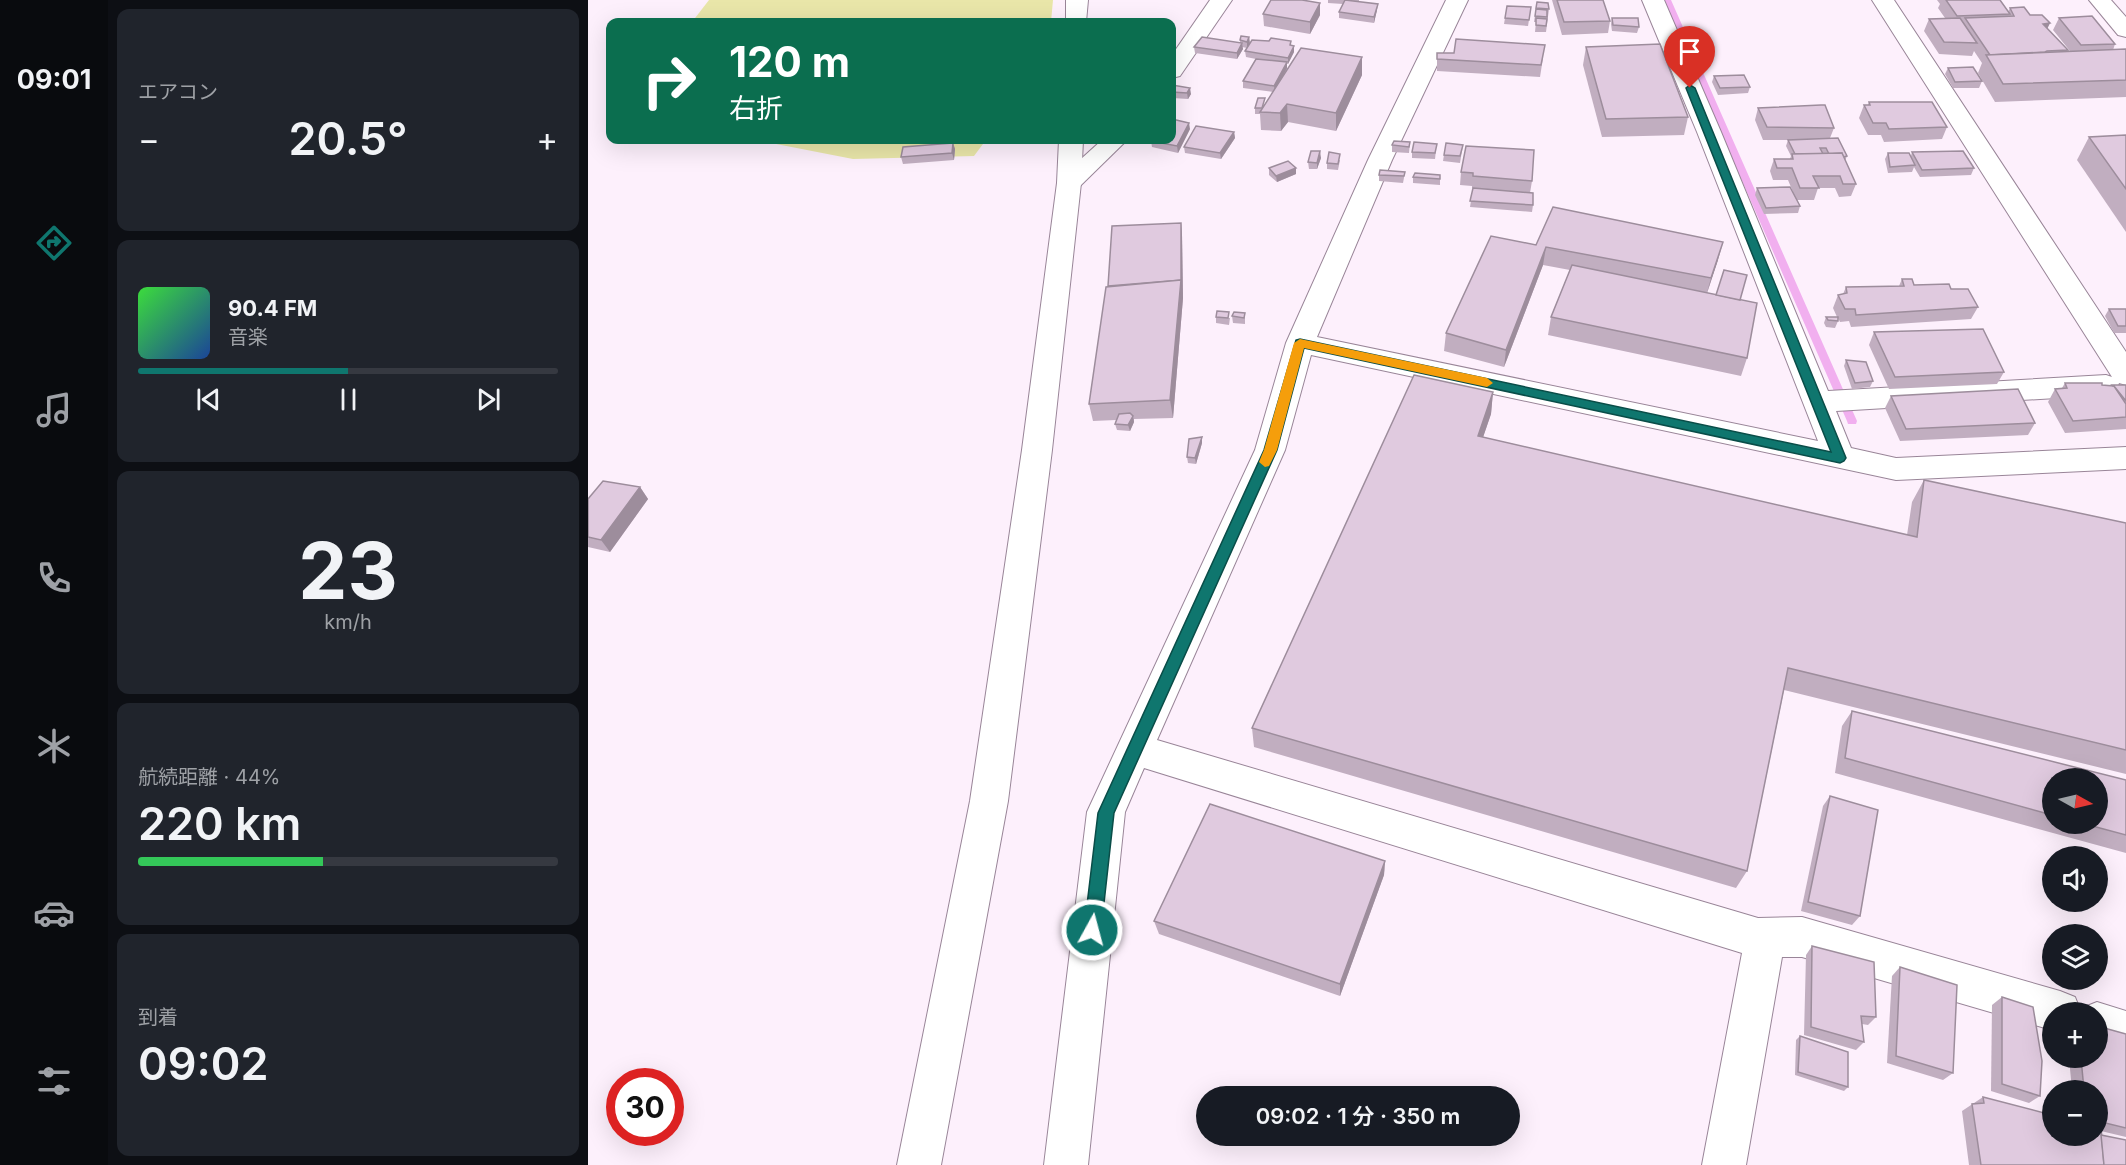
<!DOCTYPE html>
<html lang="ja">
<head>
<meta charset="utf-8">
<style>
	:root { --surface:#171b24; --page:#20242c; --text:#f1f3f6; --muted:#9ea1a6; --line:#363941; --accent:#0f766e }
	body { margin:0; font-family:Inter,"Noto Sans JP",sans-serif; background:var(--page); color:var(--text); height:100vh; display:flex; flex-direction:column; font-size:22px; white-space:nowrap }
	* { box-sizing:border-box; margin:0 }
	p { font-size:20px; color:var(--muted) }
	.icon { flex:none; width:33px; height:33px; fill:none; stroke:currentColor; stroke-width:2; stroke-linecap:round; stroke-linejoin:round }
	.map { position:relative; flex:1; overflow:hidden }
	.panel { display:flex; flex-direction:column; gap:9px; padding:9px; background:#0d0f14; width:480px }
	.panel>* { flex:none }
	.hud { position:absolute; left:18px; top:18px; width:570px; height:126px; border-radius:12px; box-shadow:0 6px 24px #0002; background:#0b6e4f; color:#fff; overflow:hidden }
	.needle { width:39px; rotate:98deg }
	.controls { position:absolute; left:1454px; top:768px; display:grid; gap:12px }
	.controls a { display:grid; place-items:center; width:66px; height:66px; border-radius:50%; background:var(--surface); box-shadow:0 6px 24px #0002; font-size:30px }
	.speed { position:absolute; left:18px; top:1068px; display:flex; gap:12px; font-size:30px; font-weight:700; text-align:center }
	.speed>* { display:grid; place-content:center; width:78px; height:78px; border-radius:50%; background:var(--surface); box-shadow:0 6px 24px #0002; line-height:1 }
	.speed .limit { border:9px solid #d22; background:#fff; color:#111 }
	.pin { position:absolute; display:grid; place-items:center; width:51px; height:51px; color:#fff; margin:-62px -26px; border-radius:50% 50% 50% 0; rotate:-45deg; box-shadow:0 0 6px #0007 }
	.pin .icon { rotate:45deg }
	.me { position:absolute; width:66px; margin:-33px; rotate:7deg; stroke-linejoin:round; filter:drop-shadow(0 0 4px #0008) }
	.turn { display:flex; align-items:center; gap:21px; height:126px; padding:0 24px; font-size:27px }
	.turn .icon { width:78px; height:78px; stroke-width:2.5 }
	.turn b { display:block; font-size:42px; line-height:51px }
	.big { font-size:45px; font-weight:600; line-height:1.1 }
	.panel .tile { flex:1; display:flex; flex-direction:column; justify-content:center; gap:9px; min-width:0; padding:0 21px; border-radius:12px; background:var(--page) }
	.panel .dial { align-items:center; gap:0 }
	.dial b { font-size:78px; line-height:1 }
	.song { display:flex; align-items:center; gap:18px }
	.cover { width:72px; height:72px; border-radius:9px; background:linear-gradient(135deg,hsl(120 70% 55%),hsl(220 70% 35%)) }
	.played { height:6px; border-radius:3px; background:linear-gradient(90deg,var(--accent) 50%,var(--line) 50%) }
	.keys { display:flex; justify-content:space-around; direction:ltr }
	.heat { display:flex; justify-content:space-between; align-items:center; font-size:33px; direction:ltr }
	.charge { height:9px; border-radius:4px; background:linear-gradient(90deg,#34c759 44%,var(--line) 0) }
	.trip { position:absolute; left:608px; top:1086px; width:324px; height:60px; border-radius:30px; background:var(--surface); box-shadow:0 6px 24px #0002; font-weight:600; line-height:60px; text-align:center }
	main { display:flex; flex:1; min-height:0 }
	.menu { display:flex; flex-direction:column; width:108px; justify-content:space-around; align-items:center; background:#090b0e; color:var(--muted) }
	.menu .icon { width:42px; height:42px }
	.menu .active { color:var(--accent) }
	.menu b { font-size:27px; color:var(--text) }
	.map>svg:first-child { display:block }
	.green { fill:#e9e6a9 }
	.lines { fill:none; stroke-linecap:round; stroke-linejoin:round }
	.stream { fill:#f1afef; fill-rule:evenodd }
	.minor-casing { stroke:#998598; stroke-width:2 }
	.tertiary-casing { stroke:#998598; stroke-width:2 }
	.minor { fill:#fff; fill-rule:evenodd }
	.tertiary { fill:#fff; fill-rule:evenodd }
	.wall { fill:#c1aec0; fill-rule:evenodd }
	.shaded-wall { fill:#9d8d9c }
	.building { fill:#e0cadf; stroke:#9d8d9c; stroke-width:1.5 }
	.route { fill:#0f766e; stroke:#0a4d48; stroke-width:1.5 }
	.slow { fill:#f59e0b }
</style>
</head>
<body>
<main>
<nav class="menu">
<b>09:01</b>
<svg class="icon active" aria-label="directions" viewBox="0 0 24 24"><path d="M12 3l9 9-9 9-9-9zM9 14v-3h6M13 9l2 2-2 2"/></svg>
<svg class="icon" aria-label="music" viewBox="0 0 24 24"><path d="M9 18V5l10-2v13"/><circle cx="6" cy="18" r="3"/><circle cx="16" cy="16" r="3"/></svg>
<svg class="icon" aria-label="phone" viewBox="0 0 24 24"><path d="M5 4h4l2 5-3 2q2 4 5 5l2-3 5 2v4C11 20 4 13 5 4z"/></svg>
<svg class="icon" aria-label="climate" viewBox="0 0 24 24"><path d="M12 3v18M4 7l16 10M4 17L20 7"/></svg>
<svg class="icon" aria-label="car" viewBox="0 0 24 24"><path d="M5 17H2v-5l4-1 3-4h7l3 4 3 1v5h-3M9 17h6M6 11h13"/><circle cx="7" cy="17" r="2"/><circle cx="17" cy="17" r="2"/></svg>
<svg class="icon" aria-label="filters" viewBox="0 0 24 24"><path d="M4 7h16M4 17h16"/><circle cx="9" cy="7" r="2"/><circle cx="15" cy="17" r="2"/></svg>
</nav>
<section class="panel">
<div class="tile"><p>エアコン</p>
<div class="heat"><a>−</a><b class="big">20.5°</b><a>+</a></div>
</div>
<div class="tile">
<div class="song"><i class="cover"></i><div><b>90.4 FM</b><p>音楽</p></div></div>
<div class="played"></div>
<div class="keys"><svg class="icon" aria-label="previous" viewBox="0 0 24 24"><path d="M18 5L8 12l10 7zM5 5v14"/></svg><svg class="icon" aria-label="pause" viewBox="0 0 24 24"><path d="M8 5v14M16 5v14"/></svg><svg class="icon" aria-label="next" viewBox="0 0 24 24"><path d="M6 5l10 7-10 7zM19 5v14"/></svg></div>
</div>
<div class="tile dial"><b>23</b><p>km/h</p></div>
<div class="tile"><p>航続距離 · 44%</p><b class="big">220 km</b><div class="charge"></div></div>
<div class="tile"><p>到着</p><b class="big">09:02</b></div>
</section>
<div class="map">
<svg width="1538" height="1165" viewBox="0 0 1538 1165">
	<rect width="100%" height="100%" fill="#fdf0fc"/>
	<g class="green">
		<polygon points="121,0 465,0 463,22 104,22"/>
		<polygon points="168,140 398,140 386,156 265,159"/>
	</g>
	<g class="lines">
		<polygon class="stream" points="1075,0 1083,0 1269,421 1268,424 1260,424 1259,421"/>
		<defs>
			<g id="minor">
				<polygon points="622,0 644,0 592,76 584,78 584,55"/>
				<polygon points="858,0 880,0 804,160 729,337 1230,441 1109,132 1054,0 1076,0 1133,132 1240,391 1518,375 1524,377 1284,0 1306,0 1538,352 1538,385 1531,383 1528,392 1518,395 1248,411 1263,448 1308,458 1538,447 1538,469 1308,480 723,355 697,450 569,740 1170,918 1214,917 1472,991 1487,997 1493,1012 1494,1008 1509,1002 1538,1011 1538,1053 1509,1044 1509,1012 1464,1012 1464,1030 1214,957 1194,957 1158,1165 1114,1165 1154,953 556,768 537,812 500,1165 456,1165 499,812 667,450 698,343 780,160"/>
				<polygon points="1501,0 1523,0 1538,17 1538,37 1530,35"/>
				<polygon points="514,140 539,140 490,188 481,191 472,188 469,183 472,178"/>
			</g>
			<g id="tertiary">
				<polygon points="478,0 500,0 498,22 478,22"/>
				<polygon points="471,140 495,140 493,183 464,450 420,801 353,1165 309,1165 382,801 434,450 469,183"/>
			</g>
		</defs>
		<use href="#minor" class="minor-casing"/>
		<use href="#tertiary" class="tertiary-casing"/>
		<use href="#minor" class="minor"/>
		<use href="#tertiary" class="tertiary"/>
	</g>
	<g class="wall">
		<polygon points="740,0 771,0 771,2 789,10 786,23 751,18 751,12 755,4 740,3"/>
		<polygon points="964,0 1015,0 1022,21 1020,33 974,35"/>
		<polygon points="1349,0 1412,0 1420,12 1422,8 1462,23 1459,29 1480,50 1479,51 1482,51 1465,30 1471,18 1527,44 1525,50 1538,49 1538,97 1407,102 1390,73 1394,63 1386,51 1384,56 1351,54 1336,31 1341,19 1357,18 1350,8 1352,4"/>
		<polygon points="949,2 961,9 958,32 947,32 948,22 946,22"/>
		<polygon points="919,6 943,7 940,26 916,24"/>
		<polygon points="675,14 732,15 722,34 676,26"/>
		<polygon points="1024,18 1051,27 1049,33 1024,31 1023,24"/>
		<polygon points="661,37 662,44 659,48 654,47 655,49 649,59 607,53 606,47 652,42 652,40"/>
		<polygon points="703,45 706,52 700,64 699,64 699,68 774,75 748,131 700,122 693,131 673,130 672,114 667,114 667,108 678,104 685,92 655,88 655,81 668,59 658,57 657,51"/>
		<polygon points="998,47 1100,117 1096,135 1014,137 995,65"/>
		<polygon points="849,53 866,53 955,58 952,77 849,71"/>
		<polygon points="1360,68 1394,81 1391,88 1365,88 1357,74"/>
		<polygon points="1126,76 1162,87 1160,93 1130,95 1124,82"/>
		<polygon points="584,85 603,94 600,99 584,98"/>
		<polygon points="1281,102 1359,127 1354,139 1296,142 1293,135 1280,135 1271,118 1276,105 1280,105"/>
		<polygon points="1170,108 1246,128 1242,138 1259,156 1257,161 1268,184 1263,196 1251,197 1247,188 1230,188 1226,200 1209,200 1212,206 1210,213 1176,214 1167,195 1169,188 1205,192 1200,180 1185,180 1182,171 1186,159 1202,159 1203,156 1198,146 1200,140 1175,140 1167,120"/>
		<polygon points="602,129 590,153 564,147 563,141"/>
		<polygon points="646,132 647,138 633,159 597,153 596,147"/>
		<polygon points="1538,135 1538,232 1489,160 1501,137"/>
		<polygon points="822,142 821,153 804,152 804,145"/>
		<polygon points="365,143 367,149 366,160 315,164 313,157"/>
		<polygon points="875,145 872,163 855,161 856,155"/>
		<polygon points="878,146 944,181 942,193 945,205 944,212 882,207 885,188 884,188 884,186 872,185 873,172"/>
		<polygon points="848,150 847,159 824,158 824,152"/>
		<polygon points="1324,152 1386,168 1383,175 1332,177 1326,167 1324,172 1300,173 1297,159 1300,153 1323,156"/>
		<polygon points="733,158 729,169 721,169 720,162"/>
		<polygon points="752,160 750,170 739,169 739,163"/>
		<polygon points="681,168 708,174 689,182 681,175"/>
		<polygon points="817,172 815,183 791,181 791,175"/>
		<polygon points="852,175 852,185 825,183 825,177"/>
		<polygon points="593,223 594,235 595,298 585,418 546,419 546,422 542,431 529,430 527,424 528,420 505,421 501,404 520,287"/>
		<polygon points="948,245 1130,260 1119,293 1152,300 1159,358 1153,376 960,335 963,317 982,270 955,265 916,367 856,351 858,333"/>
		<polygon points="1314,279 1326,285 1363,289 1390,307 1383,319 1263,327 1261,321 1252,322 1250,318 1250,321 1247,328 1238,327 1236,323 1238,317 1249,317 1245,308 1250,295 1255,294 1258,287 1311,286"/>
		<polygon points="1521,309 1538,309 1538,333 1526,333 1517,316"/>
		<polygon points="657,313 657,324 645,323 644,316"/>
		<polygon points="628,317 642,318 641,325 628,323"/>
		<polygon points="1286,332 1416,372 1409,384 1301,389 1281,345"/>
		<polygon points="1258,360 1285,381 1282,387 1264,389 1256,366"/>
		<polygon points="1477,383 1523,386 1524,385 1538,385 1538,429 1477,433 1460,402 1467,389 1474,388"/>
		<polygon points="905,392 903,414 895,437 1319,535 1324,502 1336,480 1538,523 1538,774 1196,690 1159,871 1148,888 666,747 664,728"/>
		<polygon points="1303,396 1447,423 1440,435 1312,441 1297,408"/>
		<polygon points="614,437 614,443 608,464 600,463 599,457"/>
		<polygon points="52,487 60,499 22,552 0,547 0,499"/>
		<path d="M1264,711L1538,780V853L1247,773L1254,726ZM1464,778L1509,824H1464Z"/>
		<polygon points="1242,796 1272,916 1264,925 1213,911 1235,806"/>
		<polygon points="797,861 796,875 752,996 571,934 566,921"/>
		<polygon points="1224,946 1288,1017 1280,1025 1274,1024 1276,1042 1268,1050 1216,1035 1218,955"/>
		<polygon points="1312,967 1365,1073 1355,1080 1299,1063 1304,976"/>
		<polygon points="1414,997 1452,1096 1441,1103 1403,1091 1404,1005"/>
		<polygon points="1538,1034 1538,1137 1513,1131 1513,1135 1538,1165 1381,1165 1374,1111 1395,1097 1509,1136 1509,1090 1484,1090 1481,1058 1509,1058"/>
		<polygon points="1212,1036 1260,1087 1256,1091 1207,1075 1208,1040"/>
	</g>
	<g class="shaded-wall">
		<polygon points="732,3 732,15 722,34 722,22"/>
		<polygon points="790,4 789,10 786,23 786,17"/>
		<polygon points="1462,23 1456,35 1455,24"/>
		<polygon points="661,37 662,44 659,48 659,42"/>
		<polygon points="654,43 655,49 649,59 649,53"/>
		<polygon points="706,46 706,52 700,64 700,58"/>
		<polygon points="774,57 774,75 748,131 748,113"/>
		<polygon points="699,62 699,68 687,92 686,86"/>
		<polygon points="602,88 603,94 600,99 599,93"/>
		<polygon points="699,104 700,122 693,131 692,113"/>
		<polygon points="601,123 602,129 590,153 589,146"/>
		<polygon points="646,132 647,138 633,159 632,153"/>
		<polygon points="365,143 367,149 366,160 364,153"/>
		<polygon points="732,151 733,158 729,169 729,163"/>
		<polygon points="708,168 708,174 689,182 688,176"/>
		<polygon points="593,223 594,235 595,298 585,418 582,400"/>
		<polygon points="1135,242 1130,260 1118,296 1123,278"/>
		<polygon points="958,247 955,265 916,367 918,350"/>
		<polygon points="905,392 903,414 888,458 890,436"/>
		<polygon points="545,416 546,422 542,431 540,425"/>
		<polygon points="614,437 614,443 608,464 607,458"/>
		<polygon points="52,487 60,499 22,552 13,540"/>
		<polygon points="797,861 796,875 752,996 752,984"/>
	</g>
	<g class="building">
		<polygon points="683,0 714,0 732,3 722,22 675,14"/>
		<polygon points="757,0 790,4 786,17 751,12"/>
		<polygon points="969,0 1015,0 1022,21 976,22"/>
		<polygon points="1358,0 1412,0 1422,14 1369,16"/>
		<polygon points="949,2 960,3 961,9 948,8"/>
		<polygon points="919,6 943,7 941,20 917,18"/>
		<polygon points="1436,7 1442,15 1454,15 1462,23 1455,24 1480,50 1459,51 1457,52 1402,55 1377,18 1426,16 1422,8"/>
		<polygon points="948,9 959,10 959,17 947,16"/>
		<polygon points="1504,16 1527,44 1493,45 1471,18"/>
		<polygon points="948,18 959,19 958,26 948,25"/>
		<polygon points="1024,18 1050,18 1051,27 1025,25"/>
		<polygon points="1372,18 1389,43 1356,42 1341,19"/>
		<polygon points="653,36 661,37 659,42 652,40"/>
		<polygon points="614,37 654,43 649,53 606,47"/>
		<polygon points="683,38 703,41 702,45 706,46 700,58 657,51 664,40 681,41"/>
		<polygon points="868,39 957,45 953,65 849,59 849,53 866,53"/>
		<polygon points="1072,44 1100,117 1018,119 998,47"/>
		<polygon points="713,48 774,57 748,113 699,104 692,113 672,112"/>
		<polygon points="1538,49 1538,80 1415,84 1398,55"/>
		<polygon points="668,59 699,62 686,86 655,81"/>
		<polygon points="1385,67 1394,81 1367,82 1360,68"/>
		<polygon points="1156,75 1162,87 1132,88 1126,76"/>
		<polygon points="584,85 602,88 599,93 584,92"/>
		<polygon points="670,98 677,98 674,108 667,108"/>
		<polygon points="1281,102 1344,102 1359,127 1301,129 1298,123 1285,123 1276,105 1282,105"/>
		<polygon points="1233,105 1237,105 1246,128 1179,127 1170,108"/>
		<polygon points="584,119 601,123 589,146 563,141 564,140 584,140"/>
		<polygon points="608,126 646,132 632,153 596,147"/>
		<polygon points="1538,135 1538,189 1501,137"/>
		<polygon points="1250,138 1259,156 1255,157 1254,153 1241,154 1238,148 1232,148 1235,154 1207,154 1200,140"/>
		<polygon points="806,141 822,142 821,147 804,145"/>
		<polygon points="826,142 849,144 847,153 824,152"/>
		<polygon points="365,143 364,153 313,157 315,147"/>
		<polygon points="858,143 875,145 872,156 856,155"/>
		<polygon points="878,146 946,150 944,181 885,176 885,173 873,172"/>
		<polygon points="723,151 732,151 729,163 720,162"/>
		<polygon points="1375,151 1386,168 1334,170 1324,152"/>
		<polygon points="741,152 752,154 750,164 739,163"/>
		<polygon points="1254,153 1268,184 1255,184 1252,176 1225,176 1231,188 1212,188 1204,168 1189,168 1186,159 1205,159 1204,154"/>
		<polygon points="1300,153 1321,153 1327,165 1302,167"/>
		<polygon points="700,161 708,168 688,176 681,168"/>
		<polygon points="792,170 817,172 816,176 791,175"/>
		<polygon points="827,173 852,175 852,179 825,177"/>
		<polygon points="1202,187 1212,206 1178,208 1169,188"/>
		<polygon points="885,188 945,193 945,205 882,201"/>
		<polygon points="965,207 1135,242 1123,278 958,247 918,350 858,333 903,236 948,245"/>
		<polygon points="593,223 593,286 593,280 520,286 524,226"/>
		<polygon points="984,265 1169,303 1159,358 963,317"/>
		<polygon points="1136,270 1159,275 1152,300 1128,295"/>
		<polygon points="1314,279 1324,279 1326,285 1361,284 1363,289 1380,289 1390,307 1268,315 1267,309 1257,309 1250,295 1259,293 1258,287 1316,286"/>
		<polygon points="593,280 582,400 501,404 518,287"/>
		<polygon points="1521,309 1538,309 1538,326 1530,326"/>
		<polygon points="629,311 641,312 640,318 628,317"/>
		<polygon points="646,312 657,313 656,318 644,316"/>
		<polygon points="1238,317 1250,317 1250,321 1240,320"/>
		<polygon points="1395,329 1416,372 1307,377 1286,332"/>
		<polygon points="1258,360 1278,362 1285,381 1267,383"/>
		<polygon points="826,375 905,392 890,436 1329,537 1336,480 1538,523 1538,750 1200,668 1159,871 664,728"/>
		<polygon points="1477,383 1514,383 1514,385 1526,386 1538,404 1538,417 1485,421 1467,389 1479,388"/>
		<polygon points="1524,385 1538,385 1538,401 1526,386 1525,386"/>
		<polygon points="1430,389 1447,423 1318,429 1303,396"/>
		<polygon points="542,413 545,416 540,425 527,424 531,414"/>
		<polygon points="614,437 607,458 599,457 601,439"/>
		<polygon points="15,481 52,487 13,540 0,537 0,499"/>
		<polygon points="1264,711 1538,780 1538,835 1497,824 1509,824 1509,778 1464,778 1464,815 1257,758"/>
		<polygon points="1242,796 1290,810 1272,916 1220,902"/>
		<polygon points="622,804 797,861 752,984 566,921"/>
		<polygon points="1224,946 1286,962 1288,1017 1273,1016 1276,1042 1223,1027"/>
		<polygon points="1312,967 1369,985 1365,1073 1308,1056"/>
		<polygon points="1414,997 1445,1007 1454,1061 1452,1096 1414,1084"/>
		<polygon points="1509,1026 1538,1034 1538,1128 1509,1121 1509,1090 1496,1090 1493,1058 1509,1058"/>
		<polygon points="1212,1036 1260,1052 1260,1087 1210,1072"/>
		<polygon points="1395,1097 1464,1115 1464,1136 1509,1136 1509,1126 1513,1127 1516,1165 1393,1165 1384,1104 1396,1103"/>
		<polygon points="1513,1135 1538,1140 1538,1165 1516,1165"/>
	</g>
	<polygon class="route" points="1102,85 1107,88 1258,458 1256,461 1252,463 716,348 689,450 526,813 513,930 510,936 504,938 499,936 496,930 510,813 676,450 708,340 712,339 1243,452 1098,88"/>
	<polygon class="slow" points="712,339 899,378 905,383 899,387 716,348 689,450 681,466 677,467 671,462 676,450 706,343"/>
</svg>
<div class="controls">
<a><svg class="needle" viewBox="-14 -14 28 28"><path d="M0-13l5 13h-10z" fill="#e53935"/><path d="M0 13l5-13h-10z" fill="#9ea1a6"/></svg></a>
<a><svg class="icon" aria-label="sound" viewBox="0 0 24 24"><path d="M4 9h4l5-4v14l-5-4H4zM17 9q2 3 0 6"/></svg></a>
<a><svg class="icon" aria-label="layers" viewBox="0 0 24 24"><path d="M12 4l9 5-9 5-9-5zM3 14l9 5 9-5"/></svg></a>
<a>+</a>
<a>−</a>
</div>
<div class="speed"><div class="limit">30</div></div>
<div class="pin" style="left:1102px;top:88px;background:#d93025"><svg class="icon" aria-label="arrive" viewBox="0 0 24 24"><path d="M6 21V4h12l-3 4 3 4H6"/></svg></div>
<svg class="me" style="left:504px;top:930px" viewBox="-20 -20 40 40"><circle r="17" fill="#0f766e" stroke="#fff" stroke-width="3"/><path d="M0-11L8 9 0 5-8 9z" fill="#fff"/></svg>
<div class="trip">09:02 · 1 分 · 350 m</div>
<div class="hud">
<div class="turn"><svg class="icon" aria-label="right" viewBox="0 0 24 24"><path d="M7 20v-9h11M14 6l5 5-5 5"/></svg><div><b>120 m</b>右折</div></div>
</div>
</div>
</main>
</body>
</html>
